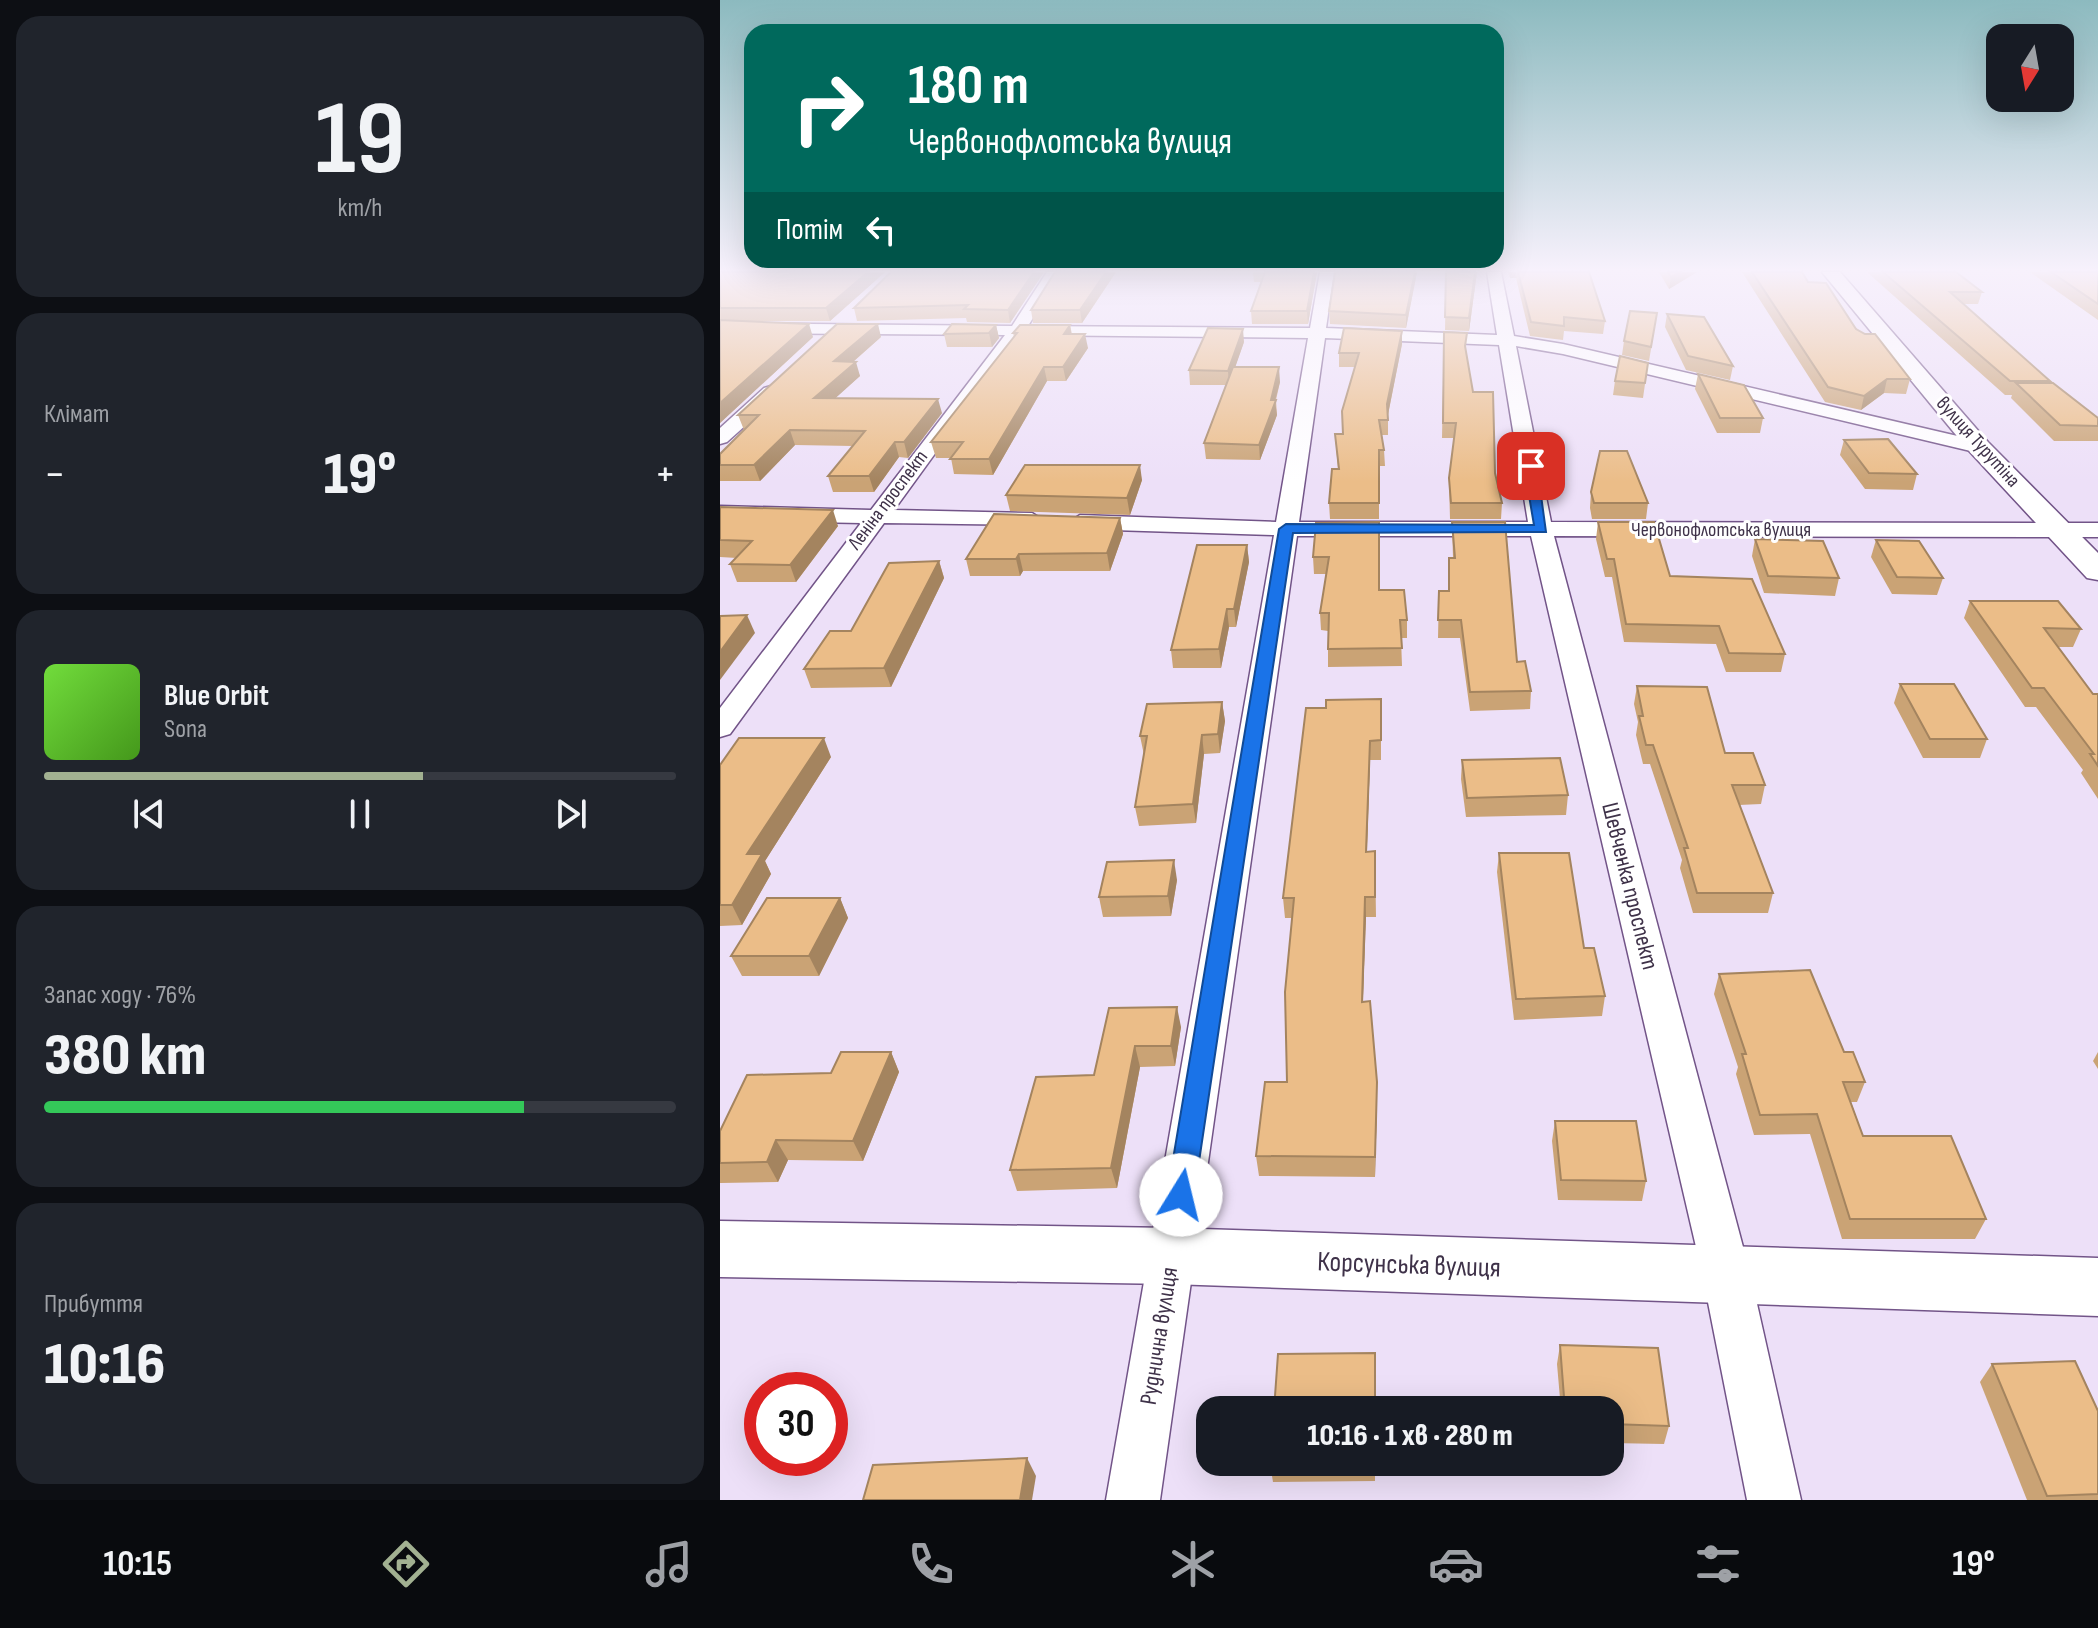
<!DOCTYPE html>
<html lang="uk">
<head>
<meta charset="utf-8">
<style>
	:root { --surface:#171b24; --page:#20242c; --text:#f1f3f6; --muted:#9ea1a6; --line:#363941; --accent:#a2b191 }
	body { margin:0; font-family:"Sofia Sans Condensed",sans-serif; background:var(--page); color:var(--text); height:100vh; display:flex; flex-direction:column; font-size:30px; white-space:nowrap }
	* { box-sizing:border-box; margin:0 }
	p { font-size:26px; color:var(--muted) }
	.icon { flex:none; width:44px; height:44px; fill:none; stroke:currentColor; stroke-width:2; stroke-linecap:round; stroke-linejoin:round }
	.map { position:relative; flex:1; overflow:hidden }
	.drawer { display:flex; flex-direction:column; gap:16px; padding:16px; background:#0d0f14; width:720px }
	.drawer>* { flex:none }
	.guide { position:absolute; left:24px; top:24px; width:760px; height:244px; border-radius:24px; box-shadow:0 8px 32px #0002; background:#00695c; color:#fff; overflow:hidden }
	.needle { width:52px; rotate:191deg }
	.controls { position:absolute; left:1266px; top:24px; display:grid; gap:16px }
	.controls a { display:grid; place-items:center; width:88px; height:88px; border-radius:16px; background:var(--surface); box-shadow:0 8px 32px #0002; font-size:40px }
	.speed { position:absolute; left:24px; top:1372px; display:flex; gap:16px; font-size:40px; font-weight:700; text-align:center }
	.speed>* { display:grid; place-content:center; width:104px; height:104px; border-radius:50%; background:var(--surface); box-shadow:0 8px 32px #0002; line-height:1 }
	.speed .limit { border:12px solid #d22; background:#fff; color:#111 }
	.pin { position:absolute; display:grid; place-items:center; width:68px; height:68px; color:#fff; margin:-34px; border-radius:16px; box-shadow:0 4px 12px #0006 }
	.me { position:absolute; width:88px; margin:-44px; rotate:9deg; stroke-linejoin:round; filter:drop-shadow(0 0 6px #0008) }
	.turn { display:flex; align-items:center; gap:28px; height:168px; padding:0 32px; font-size:36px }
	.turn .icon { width:104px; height:104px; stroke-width:2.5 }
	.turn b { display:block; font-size:56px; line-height:68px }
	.then { display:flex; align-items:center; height:76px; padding:0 32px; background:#0003; gap:16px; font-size:30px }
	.big { font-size:60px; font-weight:800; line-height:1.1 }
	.drawer .card { flex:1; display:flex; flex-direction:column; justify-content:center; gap:12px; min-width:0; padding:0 28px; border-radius:24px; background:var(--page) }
	.drawer .dial { align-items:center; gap:0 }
	.dial b { font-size:104px; line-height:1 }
	.song { display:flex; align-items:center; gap:24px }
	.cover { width:96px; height:96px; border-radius:12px; background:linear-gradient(135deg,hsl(100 70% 55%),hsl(100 70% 35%)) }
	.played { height:8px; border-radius:4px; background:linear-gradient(90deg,var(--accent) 60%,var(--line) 60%) }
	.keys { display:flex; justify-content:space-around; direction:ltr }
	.heat { display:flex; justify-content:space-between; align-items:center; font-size:44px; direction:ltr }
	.charge { height:12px; border-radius:6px; background:linear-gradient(90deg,#34c759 76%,var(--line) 0) }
	.trip { position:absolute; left:476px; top:1396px; width:428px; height:80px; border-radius:24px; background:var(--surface); box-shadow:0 8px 32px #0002; font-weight:800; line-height:80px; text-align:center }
	.dock { display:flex; height:128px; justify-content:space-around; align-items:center; background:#090b0e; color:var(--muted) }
	.dock .icon { width:56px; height:56px }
	.dock .selected { color:var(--accent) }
	.dock b { font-size:36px; color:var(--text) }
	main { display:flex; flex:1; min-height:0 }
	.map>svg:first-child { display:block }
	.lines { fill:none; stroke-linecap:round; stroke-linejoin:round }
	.minor-casing { stroke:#725488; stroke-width:3 }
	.tertiary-casing { stroke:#725488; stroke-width:3 }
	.minor { fill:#fff; fill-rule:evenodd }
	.tertiary { fill:#fff; fill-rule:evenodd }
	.wall { fill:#caa375 }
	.shaded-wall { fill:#a4845f }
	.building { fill:#ebbd88; stroke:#a4845f; stroke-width:2 }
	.route { fill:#1a73e8; stroke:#114b97; stroke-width:2 }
	.labels { text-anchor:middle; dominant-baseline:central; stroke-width:6; stroke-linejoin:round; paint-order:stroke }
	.far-street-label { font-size:20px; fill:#3f3249; stroke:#fff }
	.street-label { font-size:24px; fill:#3f3249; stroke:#fff }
	.near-street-label { font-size:28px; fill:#3f3249; stroke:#fff }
</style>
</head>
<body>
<main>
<section class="drawer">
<div class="card dial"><b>19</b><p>km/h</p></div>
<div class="card"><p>Клімат</p>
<div class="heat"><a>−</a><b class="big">19°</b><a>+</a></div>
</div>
<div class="card">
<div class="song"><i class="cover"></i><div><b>Blue Orbit</b><p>Sona</p></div></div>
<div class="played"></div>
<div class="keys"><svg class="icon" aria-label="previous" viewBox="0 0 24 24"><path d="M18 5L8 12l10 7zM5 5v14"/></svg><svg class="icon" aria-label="pause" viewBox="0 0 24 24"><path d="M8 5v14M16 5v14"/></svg><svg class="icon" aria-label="next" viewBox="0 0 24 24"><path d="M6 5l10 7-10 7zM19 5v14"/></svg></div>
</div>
<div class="card"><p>Запас ходу · 76%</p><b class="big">380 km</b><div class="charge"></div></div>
<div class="card"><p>Прибуття</p><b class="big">10:16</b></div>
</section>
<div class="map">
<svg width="1378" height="1500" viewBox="0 0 1378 1500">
	<rect width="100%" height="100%" fill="#ede0f8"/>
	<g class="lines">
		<defs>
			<g id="minor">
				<path d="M327,272H341L308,326L590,328L600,272H614L606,328L777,335L767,272H781L794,336L843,344L1259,441L1269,447L1259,453L843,354L796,346L831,522L1378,523V537L834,536L1031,1277L1081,1500H1027L983,1277L811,536H577L440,1500H386L554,535L360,529L349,522L360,515L556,522L588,338L301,335L174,510L312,513L323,520L320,525L164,523L10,734L0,737V708L141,523L0,520V506L151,510L285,335L0,333V323L292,326ZM605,338L779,345L808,522H579Z"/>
				<polygon points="51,386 60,392 58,396 7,442 0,444 0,428 44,388"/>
			</g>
			<g id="tertiary">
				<polygon points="1102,272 1120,272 1268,442 1378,553 1378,580 1367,578 1250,452"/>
				<polygon points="0,1221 451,1228 1378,1258 1378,1316 451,1284 0,1277"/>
			</g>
		</defs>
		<use href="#minor" class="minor-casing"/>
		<use href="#tertiary" class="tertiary-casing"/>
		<use href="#minor" class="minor"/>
		<use href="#tertiary" class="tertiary"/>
	</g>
	<g class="wall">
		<polygon points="0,272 165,272 110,321 24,321 93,337 0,423"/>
		<polygon points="324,272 290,323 247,322 246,318 137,321 134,308"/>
		<polygon points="396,272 362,323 313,323 311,310"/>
		<polygon points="533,272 597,272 588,324 532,324 531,311 541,282 534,282"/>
		<polygon points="697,272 686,328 610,324 609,311"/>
		<polygon points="726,272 757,272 749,331 725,330"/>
		<polygon points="788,272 869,272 885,321 883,334 844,331 843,340 810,336 796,278 790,278"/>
		<polygon points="939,272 977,272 949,289"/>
		<polygon points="1022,272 1082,272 1088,282 1190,379 1186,394 1164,393 1141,410 1105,402"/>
		<polygon points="1147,272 1236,272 1262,292 1258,304 1244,304 1330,381 1329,383 1378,418 1378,441 1334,441 1291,398 1292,395 1285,395"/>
		<polygon points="1310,272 1378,272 1378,320"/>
		<polygon points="937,313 929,361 902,355 904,341"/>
		<polygon points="947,314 1013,366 1010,380 966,370 945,327"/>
		<polygon points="276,325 279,338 272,347 227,347 224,334"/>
		<polygon points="350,325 352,334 368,348 346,381 327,381 273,475 234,474 231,458 216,458 211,442 294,337 293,333"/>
		<polygon points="682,331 682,344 668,415 668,435 662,435 664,450 665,466 659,466 659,519 610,519 609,503 618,469 615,434 623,434 635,367 619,367 619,353"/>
		<polygon points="724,332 746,351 753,392 775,473 782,503 781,519 730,519 729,478 734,438 722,438"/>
		<polygon points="161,337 133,362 140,376 115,398 222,413 188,458 179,457 154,492 113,492 108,476 133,446 75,445 40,481 0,481 0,454 24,430 18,415"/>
		<polygon points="524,342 515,367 560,382 556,400 557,415 540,460 486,459 484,443 507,385 470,385 469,370"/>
		<polygon points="928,363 923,398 893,395 895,381"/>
		<polygon points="978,374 1043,418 1040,433 997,433 975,389"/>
		<polygon points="1124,440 1197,474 1193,490 1145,489 1120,455"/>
		<polygon points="422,480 410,515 290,511 286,495"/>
		<polygon points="871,492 928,503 926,519 872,519 870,508"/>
		<polygon points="0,507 118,526 76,582 17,582 10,564 17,558 0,557"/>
		<polygon points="400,518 403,534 390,571 303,571 300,576 250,576 246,559"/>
		<polygon points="732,522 811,691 810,709 750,711 740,638 718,638 719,591 729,591 733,558"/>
		<polygon points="878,522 950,576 1065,654 1061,672 1006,672 996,644 904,642 892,577 885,577 876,539"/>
		<polygon points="596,523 687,620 687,638 681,638 682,666 608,667 608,631 601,630 600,613 607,574 594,574 593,557"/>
		<polygon points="1035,539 1119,578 1115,596 1044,593 1032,556"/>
		<polygon points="1156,540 1223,578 1217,595 1172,594 1151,557"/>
		<polygon points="527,545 529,562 516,627 509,627 501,668 453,668 451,650"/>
		<polygon points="219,561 224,578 171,687 91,688 84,669"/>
		<polygon points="1250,601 1361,629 1353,647 1338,647 1373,694 1378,694 1378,799 1361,773 1363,770 1316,707 1305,707 1244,618"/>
		<polygon points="1180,684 1267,739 1260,758 1203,758 1174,703"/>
		<polygon points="917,686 1045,785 1041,804 1019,805 1053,893 1048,913 973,913 960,868 962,860 930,764 923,764 916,735 918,722 914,704"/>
		<polygon points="661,699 661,760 650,760 647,852 655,851 656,917 646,917 643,1002 657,1102 655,1177 539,1176 536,1156 567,1082 572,918 565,918 563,898 606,708"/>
		<polygon points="502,702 505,721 500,753 484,754 476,823 419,826 415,807 424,755 420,736"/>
		<polygon points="111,757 45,861 51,874 22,925 0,926 0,765"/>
		<polygon points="742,760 848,795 846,815 746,817 741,779"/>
		<polygon points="779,853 864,948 885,996 882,1016 794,1020 777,872"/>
		<polygon points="457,880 451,916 383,917 379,897"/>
		<polygon points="120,898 128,918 99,976 22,976 11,956"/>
		<polygon points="999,974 1124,1052 1145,1082 1137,1102 1131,1102 1143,1136 1266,1219 1255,1239 1122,1239 1090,1134 1034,1135 1016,1074 1018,1067 994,994"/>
		<polygon points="389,1008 461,1027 455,1066 420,1067 397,1188 297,1191 290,1170 374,1075"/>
		<polygon points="171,1052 179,1072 143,1161 68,1160 58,1182 0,1183 0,1131 111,1073"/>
		<polygon points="1378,1052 1378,1069 1373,1061"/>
		<polygon points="835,1121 926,1181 922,1201 838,1200 832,1141"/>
		<polygon points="840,1345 949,1426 944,1444 890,1443 890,1410 841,1410 837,1364"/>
		<polygon points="1272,1364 1378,1411 1378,1500 1307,1500 1260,1382"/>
		<polygon points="655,1462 655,1481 553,1482 550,1464"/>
	</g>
	<g class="shaded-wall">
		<polygon points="148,272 165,272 110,321 106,308"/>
		<polygon points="314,272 324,272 290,323 288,310"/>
		<polygon points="386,272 396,272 362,323 360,310"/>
		<polygon points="594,272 597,272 588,324 587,311"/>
		<polygon points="695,272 697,272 686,328 686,315"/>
		<polygon points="755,272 757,272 749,331 749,318"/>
		<rect x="790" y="272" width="6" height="6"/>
		<polygon points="960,272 977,272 949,289 951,277"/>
		<polygon points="89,324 93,337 0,423 0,403"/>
		<polygon points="158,324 161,337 118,375 114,361"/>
		<polygon points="276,325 279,338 272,347 269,333"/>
		<polygon points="350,325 352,339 344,334"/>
		<polygon points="523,329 524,342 509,385 508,371"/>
		<polygon points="682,331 682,344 667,419 667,404"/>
		<polygon points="365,334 368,348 346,381 343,367"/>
		<polygon points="136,362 140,376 99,413 94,398"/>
		<polygon points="324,367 327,381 273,475 269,459"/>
		<polygon points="559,367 560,382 555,401 557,415 540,460 539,445"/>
		<polygon points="1167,379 1164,393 1141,410 1144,396"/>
		<polygon points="218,399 222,413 188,458 184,442"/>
		<polygon points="70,430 75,445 40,481 34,465"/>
		<polygon points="175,442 179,457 154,492 149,476"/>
		<polygon points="420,465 422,480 410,515 407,498"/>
		<polygon points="113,510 118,526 76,582 70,565"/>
		<polygon points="400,518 403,534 390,571 387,553"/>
		<polygon points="527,545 529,562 516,627 514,609"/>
		<polygon points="299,554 303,571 300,576 296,559"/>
		<polygon points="219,561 224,578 171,687 164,668"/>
		<polygon points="507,609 509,627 501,668 499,649"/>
		<polygon points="27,615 35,633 0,680 0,652"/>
		<polygon points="502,702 505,721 500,753 498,734"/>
		<polygon points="482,735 484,754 476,823 473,804"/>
		<polygon points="104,738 111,757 45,861 51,874 22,925 12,905 27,854"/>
		<polygon points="650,741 650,760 646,871 646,852"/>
		<polygon points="454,860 457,880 451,916 448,896"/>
		<polygon points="645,897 646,917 642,1022 642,1002"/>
		<polygon points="120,898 128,918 99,976 89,956"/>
		<polygon points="457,1007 461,1027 455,1066 451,1046"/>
		<polygon points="415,1046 420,1067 397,1188 391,1168"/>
		<polygon points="171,1052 179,1072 143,1161 133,1141"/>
		<polygon points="657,1082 657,1102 655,1177 655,1157"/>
		<polygon points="56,1140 68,1160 58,1182 47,1162"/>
		<polygon points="307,1458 316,1476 312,1500 300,1500"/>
	</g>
	<g class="building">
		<polygon points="0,272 148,272 106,308 0,308"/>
		<polygon points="171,272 314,272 288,310 244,309 248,305 134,308"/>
		<polygon points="335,272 386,272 360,310 311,310"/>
		<polygon points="545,272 594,272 587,311 531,311"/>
		<polygon points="615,272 695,272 686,315 609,311"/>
		<polygon points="726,272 755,272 749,318 725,317"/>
		<polygon points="798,272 869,272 885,321 844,317 844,326 811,322"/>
		<polygon points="948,272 960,272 951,277"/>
		<polygon points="1032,272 1082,272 1088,282 1106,283 1136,329 1145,334 1155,334 1190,379 1167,379 1144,396 1108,387"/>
		<polygon points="1163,272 1236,272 1262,292 1230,292 1330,381 1290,381"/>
		<polygon points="1331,272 1378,272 1378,304"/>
		<polygon points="910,311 937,313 931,347 904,341"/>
		<polygon points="947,314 984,317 1013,366 968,356"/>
		<polygon points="0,320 89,324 0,403"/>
		<polygon points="117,324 158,324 114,361 136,362 94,398 218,399 184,442 175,442 149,476 108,476 145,431 70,430 34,465 0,465 0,454 39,415 18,415"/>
		<polygon points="232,324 276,325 269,333 224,334"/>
		<polygon points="300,325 350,325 344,334 365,334 343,367 324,367 269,459 230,459 243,442 211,442 297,333 293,333"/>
		<polygon points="488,328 523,329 508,371 469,370"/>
		<polygon points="624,328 682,331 667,404 668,420 659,420 664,450 659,450 659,503 609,503 612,469 619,469 615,434 623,434 622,411 639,353 619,353"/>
		<polygon points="724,332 747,333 745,346 753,392 773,392 775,473 782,503 731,503 729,478 736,423 723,423"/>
		<polygon points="900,356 928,363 925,383 895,381"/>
		<polygon points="513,367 559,367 551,400 556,400 539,445 484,443"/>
		<polygon points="978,374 1024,385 1043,418 1000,418"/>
		<polygon points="1296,383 1333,383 1378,418 1378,426 1340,425"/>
		<polygon points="1168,439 1197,474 1149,473 1124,440"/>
		<polygon points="880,451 907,451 928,503 874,503 871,492"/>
		<polygon points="305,465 420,465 407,498 286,495"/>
		<polygon points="0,507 113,510 70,565 10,564 32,541 0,540"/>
		<polygon points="274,514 400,518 387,553 299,554 296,559 246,559"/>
		<polygon points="659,522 659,590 684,590 687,620 680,620 682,648 608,649 609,613 600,613 609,557 593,557 596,523"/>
		<polygon points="732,522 785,522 797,662 805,661 811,691 750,692 741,620 718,620 719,591 729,591 729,558 735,558"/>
		<polygon points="878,522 934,522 950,576 1032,579 1065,654 1009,653 999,626 906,624 894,559 887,559"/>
		<polygon points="1035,539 1103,541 1119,578 1048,576"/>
		<polygon points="1156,540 1199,541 1223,578 1177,577"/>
		<polygon points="477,545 527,545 514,609 507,609 499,649 451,650"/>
		<polygon points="219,561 164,668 84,669 110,631 131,631 169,563"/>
		<polygon points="1250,601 1338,601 1361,629 1324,628 1373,694 1378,694 1378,766 1370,754 1374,754 1324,688 1312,688"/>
		<polygon points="27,615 0,652 0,616"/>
		<polygon points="1180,684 1234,684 1267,739 1210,739"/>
		<polygon points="917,686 987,687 1005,753 1033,753 1045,785 1012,785 1053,893 977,893 964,848 968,848 933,745 926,745 919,716 923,716"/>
		<polygon points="661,699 661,740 650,741 646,852 655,851 655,897 645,897 642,1002 650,1001 657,1082 655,1157 536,1156 545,1082 567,1082 565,992 574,898 563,898 586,708 606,708 606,700"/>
		<polygon points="502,702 498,734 482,735 473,804 415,807 427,736 420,736 427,704"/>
		<polygon points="19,738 104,738 27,854 42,854 12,905 0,905 0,765"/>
		<polygon points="840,758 848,795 747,798 742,760"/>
		<polygon points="779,853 849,853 864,948 874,948 885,996 796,999"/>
		<polygon points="454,860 448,896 379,897 387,862"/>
		<polygon points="47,898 120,898 89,956 11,956"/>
		<polygon points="1090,970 1124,1052 1133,1052 1145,1082 1123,1082 1143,1136 1231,1136 1266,1219 1130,1219 1097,1114 1040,1115 1022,1054 1026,1054 999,974"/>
		<polygon points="457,1007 451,1046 415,1046 391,1168 290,1170 316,1077 374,1075 389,1008"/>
		<polygon points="121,1052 171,1052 133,1141 56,1140 47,1162 0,1163 0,1131 27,1075 111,1073"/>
		<polygon points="835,1121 916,1121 926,1181 841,1180"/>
		<polygon points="840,1345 938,1348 949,1426 890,1424 890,1410 845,1410"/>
		<polygon points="655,1353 655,1410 554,1410 558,1354"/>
		<polygon points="1355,1361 1378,1411 1378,1494 1327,1496 1272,1364"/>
		<polygon points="307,1458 300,1500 143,1500 153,1465"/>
		<polygon points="550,1462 655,1462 655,1463 550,1464"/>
	</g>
	<linearGradient id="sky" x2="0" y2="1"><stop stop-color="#8cbabf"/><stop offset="0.56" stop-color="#f7f1fc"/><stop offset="1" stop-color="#f7f1fc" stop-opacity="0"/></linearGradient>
	<rect width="1378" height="482" fill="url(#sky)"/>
	<polygon class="route" points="811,462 817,466 826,532 573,533 474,1195 470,1204 461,1208 451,1204 447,1195 559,529 566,524 814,525 804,466"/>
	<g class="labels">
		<g class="far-street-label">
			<text transform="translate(1258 442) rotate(48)">вулиця Турутіна</text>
			<text transform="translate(168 500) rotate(-53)">Леніна проспект</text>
			<text x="1001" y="530">Червонофлотська вулиця</text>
		</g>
		<g class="street-label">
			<text transform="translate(910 886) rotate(76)">Шевченка проспект</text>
			<text transform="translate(439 1336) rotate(-81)">Руднична вулиця</text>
		</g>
		<g class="near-street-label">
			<text transform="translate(689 1265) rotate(2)">Корсунська вулиця</text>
		</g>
	</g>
</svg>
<div class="controls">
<a><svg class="needle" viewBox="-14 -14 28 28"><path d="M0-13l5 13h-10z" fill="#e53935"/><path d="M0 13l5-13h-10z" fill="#9ea1a6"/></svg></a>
</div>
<div class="speed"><div class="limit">30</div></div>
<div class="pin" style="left:811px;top:466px;background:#d93025"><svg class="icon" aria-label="arrive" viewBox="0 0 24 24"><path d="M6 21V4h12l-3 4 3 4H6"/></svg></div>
<svg class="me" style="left:461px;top:1195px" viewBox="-20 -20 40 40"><circle r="19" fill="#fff"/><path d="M0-13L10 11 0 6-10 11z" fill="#1a73e8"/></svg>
<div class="trip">10:16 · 1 хв · 280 m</div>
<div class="guide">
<div class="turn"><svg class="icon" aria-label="right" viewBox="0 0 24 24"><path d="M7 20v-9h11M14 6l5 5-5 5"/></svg><div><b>180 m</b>Червонофлотська вулиця</div></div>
<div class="then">Потім<svg class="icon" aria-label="left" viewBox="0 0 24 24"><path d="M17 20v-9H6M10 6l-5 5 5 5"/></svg></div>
</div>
</div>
</main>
<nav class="dock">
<b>10:15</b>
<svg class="icon selected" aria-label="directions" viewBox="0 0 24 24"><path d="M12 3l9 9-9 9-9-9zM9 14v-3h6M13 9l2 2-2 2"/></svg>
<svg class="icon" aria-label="music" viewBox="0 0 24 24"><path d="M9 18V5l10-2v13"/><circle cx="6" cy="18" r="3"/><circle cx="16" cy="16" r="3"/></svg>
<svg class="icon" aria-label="phone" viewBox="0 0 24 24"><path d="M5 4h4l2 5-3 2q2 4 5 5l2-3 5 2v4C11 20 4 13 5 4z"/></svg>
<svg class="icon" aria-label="climate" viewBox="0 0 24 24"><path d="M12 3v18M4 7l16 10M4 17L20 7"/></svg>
<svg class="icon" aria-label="car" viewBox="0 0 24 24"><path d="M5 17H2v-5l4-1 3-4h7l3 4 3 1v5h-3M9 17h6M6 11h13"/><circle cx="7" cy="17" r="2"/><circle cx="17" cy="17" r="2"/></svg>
<svg class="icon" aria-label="filters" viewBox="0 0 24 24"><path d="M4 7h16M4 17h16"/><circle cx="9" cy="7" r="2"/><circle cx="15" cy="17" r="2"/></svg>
<b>19°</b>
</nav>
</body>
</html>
